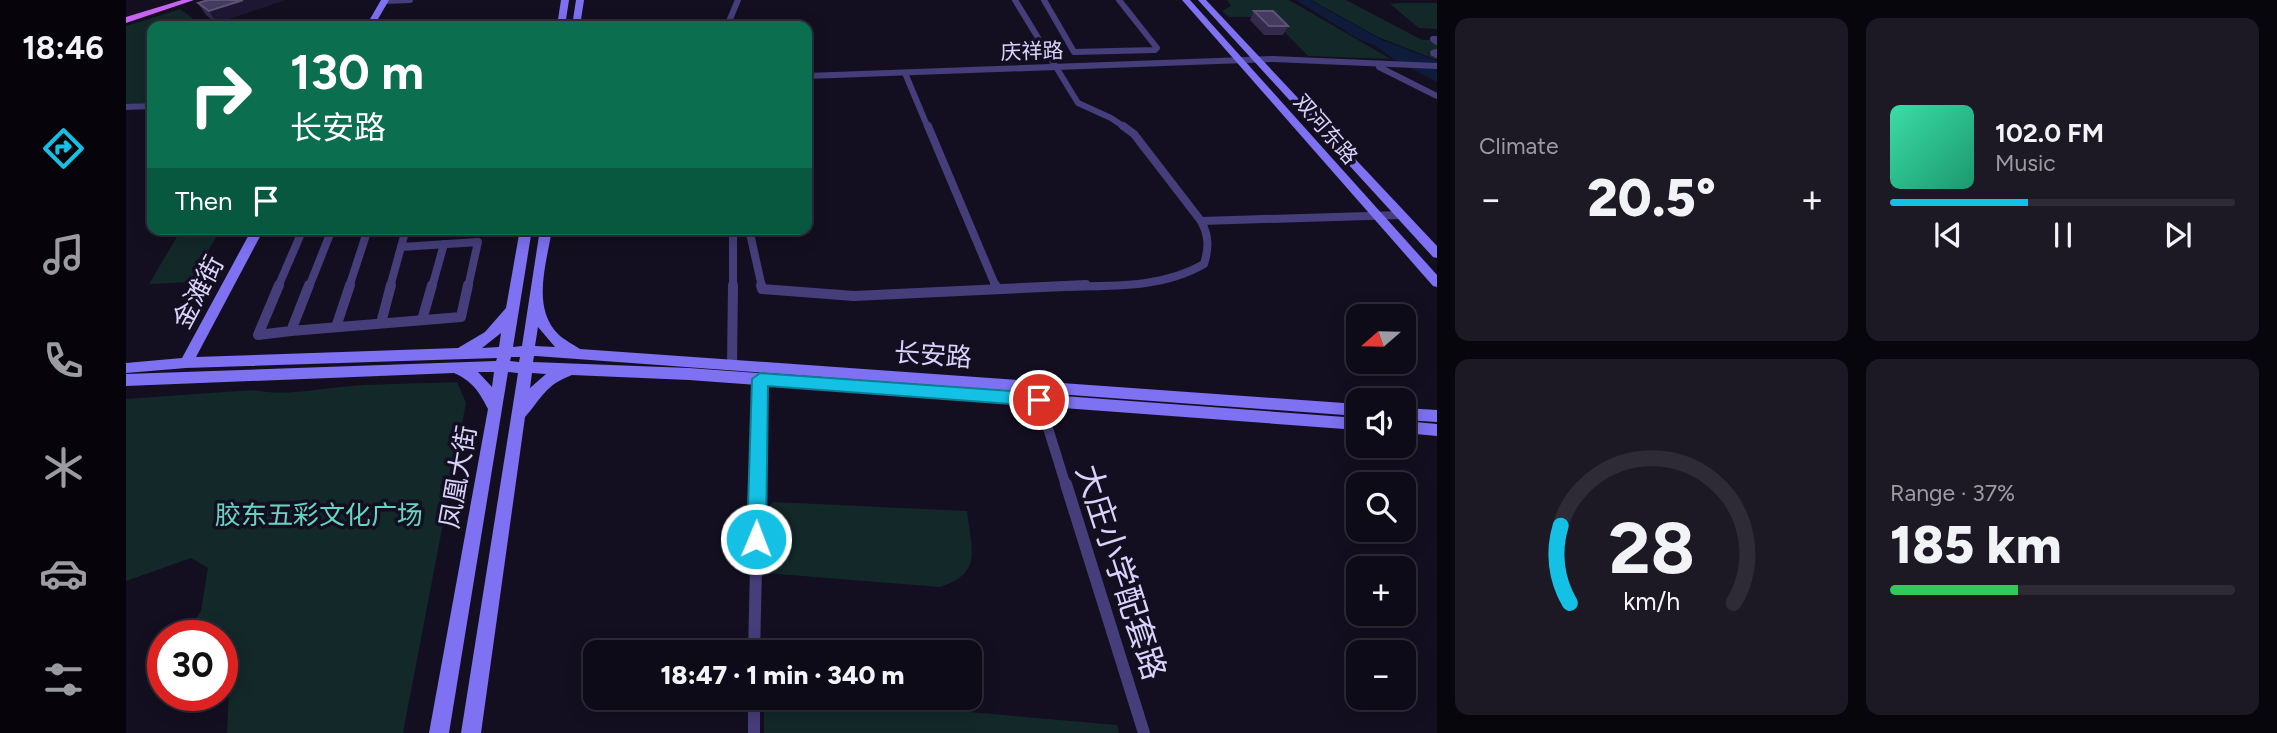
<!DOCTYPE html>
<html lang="en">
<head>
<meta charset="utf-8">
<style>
	:root { --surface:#0e0b18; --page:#1c1925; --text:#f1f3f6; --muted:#9b9ba2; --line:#2e2b37; --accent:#14c1e5 }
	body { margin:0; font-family:Figtree,"Noto Sans SC",sans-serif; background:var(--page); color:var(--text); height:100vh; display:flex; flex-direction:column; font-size:26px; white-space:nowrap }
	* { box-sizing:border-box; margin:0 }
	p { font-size:23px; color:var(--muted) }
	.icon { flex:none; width:38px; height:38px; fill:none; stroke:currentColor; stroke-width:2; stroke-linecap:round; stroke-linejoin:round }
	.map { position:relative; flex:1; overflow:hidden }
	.panel { display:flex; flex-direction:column; gap:18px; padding:18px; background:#08060d; width:840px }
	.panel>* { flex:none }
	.guide { position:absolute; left:21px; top:21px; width:665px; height:214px; border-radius:14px; box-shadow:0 4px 18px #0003,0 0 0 2px var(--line); background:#0b6e4f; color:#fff; overflow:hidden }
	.needle { width:46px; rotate:250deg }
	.fabs { position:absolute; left:1220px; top:304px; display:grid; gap:14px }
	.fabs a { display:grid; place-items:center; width:70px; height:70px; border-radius:14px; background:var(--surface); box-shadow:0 4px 18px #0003,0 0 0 2px var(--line); font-size:35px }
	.speed { position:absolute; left:21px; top:620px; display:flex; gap:14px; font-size:35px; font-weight:700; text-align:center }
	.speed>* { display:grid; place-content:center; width:91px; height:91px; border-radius:50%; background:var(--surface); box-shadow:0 4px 18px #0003,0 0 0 2px var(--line); line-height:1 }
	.speed .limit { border:10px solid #d22; background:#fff; color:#111 }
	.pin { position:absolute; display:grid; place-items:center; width:60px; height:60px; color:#fff; margin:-30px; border:4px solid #fff; border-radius:50%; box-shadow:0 2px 7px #0007 }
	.me { position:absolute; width:77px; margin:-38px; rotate:1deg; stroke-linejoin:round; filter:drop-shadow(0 0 5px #0008) }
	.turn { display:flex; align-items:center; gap:24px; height:147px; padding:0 28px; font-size:32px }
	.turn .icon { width:91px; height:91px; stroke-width:2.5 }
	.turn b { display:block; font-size:49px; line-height:60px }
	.then { display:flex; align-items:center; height:66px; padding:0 28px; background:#0003; gap:14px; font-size:26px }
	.big { font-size:52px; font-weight:800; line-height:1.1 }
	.panel .widget { flex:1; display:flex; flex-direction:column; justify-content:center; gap:10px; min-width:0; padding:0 24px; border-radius:14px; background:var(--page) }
	.panel .dial { align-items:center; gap:0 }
	.dial svg { height:182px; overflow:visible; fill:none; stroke:var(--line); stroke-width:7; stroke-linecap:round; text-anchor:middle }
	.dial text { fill:var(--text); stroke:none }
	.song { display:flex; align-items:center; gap:21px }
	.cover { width:84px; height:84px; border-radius:10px; background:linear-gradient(135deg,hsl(160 70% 55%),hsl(160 70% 35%)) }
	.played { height:7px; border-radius:4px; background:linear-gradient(90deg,var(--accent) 40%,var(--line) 40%) }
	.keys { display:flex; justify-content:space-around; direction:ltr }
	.heat { display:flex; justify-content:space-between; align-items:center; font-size:38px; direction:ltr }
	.charge { height:10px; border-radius:5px; background:linear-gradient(90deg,#34c759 37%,var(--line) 0) }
	.panel .tiles { flex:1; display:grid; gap:18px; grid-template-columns:repeat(2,1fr) }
	.trip { position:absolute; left:457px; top:640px; width:399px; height:70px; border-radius:14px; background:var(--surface); box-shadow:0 4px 18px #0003,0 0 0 2px var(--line); font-weight:800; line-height:70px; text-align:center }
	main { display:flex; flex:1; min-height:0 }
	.dock { display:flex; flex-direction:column; width:126px; justify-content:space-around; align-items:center; background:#06040a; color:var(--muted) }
	.dock .icon { width:49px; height:49px }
	.dock .selected { color:var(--accent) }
	.dock b { font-size:32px; color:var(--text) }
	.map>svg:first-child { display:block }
	.green { fill:#132829 }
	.water { fill:#0e1b3a }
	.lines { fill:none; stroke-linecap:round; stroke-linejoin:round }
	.street-far3 { stroke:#453e7b; stroke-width:6 }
	.street-far2 { stroke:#453e7b; stroke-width:8 }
	.street-far1 { stroke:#453e7b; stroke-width:10 }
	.street { stroke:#453e7b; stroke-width:12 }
	.secondary { fill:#7e71f2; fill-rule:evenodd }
	.primary { fill:#c663f1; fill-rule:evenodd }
	.wall { fill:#332a4c }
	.shaded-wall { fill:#1e1733 }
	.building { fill:#443c5f; stroke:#5c5377; stroke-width:2 }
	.route { fill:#14c1e5; stroke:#0d7d95; stroke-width:2 }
	.labels { text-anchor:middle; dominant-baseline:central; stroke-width:7; stroke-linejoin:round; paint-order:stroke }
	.far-street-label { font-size:21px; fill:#d9d2fb; stroke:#130f20 }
	.street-label { font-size:26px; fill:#d9d2fb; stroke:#130f20 }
	.park-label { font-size:26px; fill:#65d4c0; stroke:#130f20 }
	.near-street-label { font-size:32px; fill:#d9d2fb; stroke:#130f20 }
</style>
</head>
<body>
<main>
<nav class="dock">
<b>18:46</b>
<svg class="icon selected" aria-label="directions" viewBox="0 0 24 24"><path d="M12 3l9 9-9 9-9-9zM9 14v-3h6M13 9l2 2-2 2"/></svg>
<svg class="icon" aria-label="music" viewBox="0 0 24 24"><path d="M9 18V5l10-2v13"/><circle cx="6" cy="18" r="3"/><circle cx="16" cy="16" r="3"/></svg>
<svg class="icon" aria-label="phone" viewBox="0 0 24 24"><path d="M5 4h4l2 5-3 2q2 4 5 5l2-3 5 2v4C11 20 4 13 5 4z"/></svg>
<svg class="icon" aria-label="climate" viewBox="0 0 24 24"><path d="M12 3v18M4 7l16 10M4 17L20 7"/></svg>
<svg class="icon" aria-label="car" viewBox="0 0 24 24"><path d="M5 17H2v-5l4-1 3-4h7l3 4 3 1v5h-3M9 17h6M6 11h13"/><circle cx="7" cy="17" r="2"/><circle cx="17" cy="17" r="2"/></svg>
<svg class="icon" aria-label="filters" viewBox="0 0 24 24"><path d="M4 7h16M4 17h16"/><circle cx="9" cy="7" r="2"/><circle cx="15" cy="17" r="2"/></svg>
</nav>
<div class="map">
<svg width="1311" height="733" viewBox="0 0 1311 733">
	<rect width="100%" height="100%" fill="#130f20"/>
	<g class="green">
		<polygon points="1101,0 1163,0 1265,59 1182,56 1144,17 1103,17 1096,11 1105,6"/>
		<polygon points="1185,0 1220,0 1296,40 1306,40 1311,44 1311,50 1301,53 1311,57 1311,60 1252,37"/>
		<polygon points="1272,3 1311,3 1311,29 1293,28 1264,4"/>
		<polygon points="54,9 77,26 26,26 26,103 0,105 0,26"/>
		<polygon points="95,229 63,282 23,284 55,230"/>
		<path d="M331,382L340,403L277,733H101L103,689L96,686V635H59L75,611L82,568L65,558L0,581V399L127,390C161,397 193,388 226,386C261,383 296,384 331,382Z"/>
		<path d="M647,502L841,511C845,549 858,573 814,587L639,573L642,507Z"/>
		<polygon points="638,698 682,698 991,725 993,733 638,733"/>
	</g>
	<polygon class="water" points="1170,0 1184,0 1254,39 1311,61 1311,82 1267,59 1248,45 1232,39"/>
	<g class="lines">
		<g class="street-far3">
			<polyline points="889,0 952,103 985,118 1000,128"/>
			<polyline points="918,0 948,52 1029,50 1031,48 993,0"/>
			<polyline points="258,1 284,0"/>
			<polyline points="601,26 612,0"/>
			<polyline points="1311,39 1307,39 1311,42"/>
			<polyline points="1311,52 1307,53 1311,55"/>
			<polyline points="1253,67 1311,96"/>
			<polyline points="779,73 802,128"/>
			<polyline points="681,76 1147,59 1311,66"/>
			<polyline points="0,107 26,106"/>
		</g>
		<g class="street-far2">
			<polyline points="802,126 870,287"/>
			<polyline points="997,126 1008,134 1075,221 1275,215"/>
			<polyline points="280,229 275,247 352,242 342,287"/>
			<polyline points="623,229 636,287"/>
			<polyline points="152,287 177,229"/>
			<polyline points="183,287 206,229"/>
			<polyline points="223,287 242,229"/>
			<polyline points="264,287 275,247"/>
			<polyline points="306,287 318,244"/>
			<polyline points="607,287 607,229"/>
			<path d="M922,287C974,285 1032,291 1078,264C1083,248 1083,236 1075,221"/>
		</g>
		<g class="street-far1">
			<polyline points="153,285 132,335 165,331 183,285"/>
			<polyline points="635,285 636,289 728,296 960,285"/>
			<polyline points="869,285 871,289"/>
			<polyline points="296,320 306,285"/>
			<polyline points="255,323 265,285"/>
			<polyline points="210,327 224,285"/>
			<polyline points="165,331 335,317 342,285"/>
			<polyline points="606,365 607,285"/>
			<polyline points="912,396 940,486"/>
			<polyline points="632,486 634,379"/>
		</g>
		<g class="street">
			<polyline points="940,484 1018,733"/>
			<polyline points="628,653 632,484"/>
			<polyline points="628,698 628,733"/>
		</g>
		<g class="secondary">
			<polygon points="255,0 263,0 248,26 240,26"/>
			<polygon points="435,0 443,0 439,26 431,26"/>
			<polygon points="450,0 458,0 454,26 446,26"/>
			<polygon points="1056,0 1064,0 1311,275 1311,287 1307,286"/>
			<polygon points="1072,0 1080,0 1311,246 1311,258 1307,257"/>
			<path d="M126,229H138L70,357L332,348L359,332L380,308L394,229H406L387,347L396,346L414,229H426C421,262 405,307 432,334C438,340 447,344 454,349L1232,404V416L410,356H408L407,362L563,368L1232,418V430L563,380L446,375C419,385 416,398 399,417L355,733H335L392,373L382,372L323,733H303L362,409C353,391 346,381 328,373L0,386V374L370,361L371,358L60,368L0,373V363L56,358ZM412,327L429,347L409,346ZM375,333L373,347L356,348ZM385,357H394L393,362L384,361ZM352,372H368L366,387ZM406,373L420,374L404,388Z"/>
			<polygon points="1278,408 1311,410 1311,422 1278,420"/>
			<polygon points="1278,421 1311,424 1311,436 1278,433"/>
		</g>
		<polygon class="primary" points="56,0 68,0 0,23 0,17"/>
	</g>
	<g class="wall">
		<polygon points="82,0 158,0 90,23 80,15 72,3"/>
		<polygon points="1128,11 1162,26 1157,35 1138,35 1124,20"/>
	</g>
	<polygon class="shaded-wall" points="117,0 158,0 90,23 83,11"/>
	<g class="building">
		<polygon points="82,0 117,0 83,11 72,3"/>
		<polygon points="1128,11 1147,11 1162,26 1143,26"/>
	</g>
	<polygon class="route" points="634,373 913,393 918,395 921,400 918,404 913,406 642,386 640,539 637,545 630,548 623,545 621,539 626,379"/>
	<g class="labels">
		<g class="far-street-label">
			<text transform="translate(906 51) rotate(-2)">庆祥路</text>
			<text transform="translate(1200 129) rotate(49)">双河东路</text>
		</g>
		<g class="street-label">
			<text transform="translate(72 292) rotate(-62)">金滩街</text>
			<text transform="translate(807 355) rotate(4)">长安路</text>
			<text transform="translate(332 477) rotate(-80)">凤凰大街</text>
		</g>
		<g class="park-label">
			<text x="193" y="515">胶东五彩文化广场</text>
		</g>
		<g class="near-street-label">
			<text transform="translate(995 572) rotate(72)">大庄小学配套路</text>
		</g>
	</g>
</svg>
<div class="fabs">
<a><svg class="needle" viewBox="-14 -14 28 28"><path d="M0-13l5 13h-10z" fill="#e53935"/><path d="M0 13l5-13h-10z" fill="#9b9ba2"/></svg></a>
<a><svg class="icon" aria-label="sound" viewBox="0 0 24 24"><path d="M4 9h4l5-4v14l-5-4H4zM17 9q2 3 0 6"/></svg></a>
<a><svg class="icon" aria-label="search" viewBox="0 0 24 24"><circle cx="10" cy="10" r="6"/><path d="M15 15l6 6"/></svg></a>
<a>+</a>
<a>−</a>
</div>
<div class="speed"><div class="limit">30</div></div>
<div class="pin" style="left:913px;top:400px;background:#d93025"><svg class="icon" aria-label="arrive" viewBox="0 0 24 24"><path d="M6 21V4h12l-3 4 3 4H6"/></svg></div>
<svg class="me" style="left:630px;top:539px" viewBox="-20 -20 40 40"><circle r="17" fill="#14c1e5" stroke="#fff" stroke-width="3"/><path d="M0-11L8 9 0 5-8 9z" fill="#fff"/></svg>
<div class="trip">18:47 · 1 min · 340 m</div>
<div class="guide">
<div class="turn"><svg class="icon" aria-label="right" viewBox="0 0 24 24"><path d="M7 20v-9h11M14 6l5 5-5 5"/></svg><div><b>130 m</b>长安路</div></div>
<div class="then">Then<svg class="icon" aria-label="arrive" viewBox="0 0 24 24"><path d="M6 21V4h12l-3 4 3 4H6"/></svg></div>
</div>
</div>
<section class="panel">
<div class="tiles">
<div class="widget"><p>Climate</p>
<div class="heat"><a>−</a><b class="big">20.5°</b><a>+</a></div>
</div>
<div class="widget">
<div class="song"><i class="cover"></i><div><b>102.0 FM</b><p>Music</p></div></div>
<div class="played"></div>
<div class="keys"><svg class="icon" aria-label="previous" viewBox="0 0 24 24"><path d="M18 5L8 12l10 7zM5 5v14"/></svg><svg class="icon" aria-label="pause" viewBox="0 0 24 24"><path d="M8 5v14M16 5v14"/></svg><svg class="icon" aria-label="next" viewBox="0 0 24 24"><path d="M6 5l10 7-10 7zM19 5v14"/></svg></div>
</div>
<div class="widget dial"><svg viewBox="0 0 100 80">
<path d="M14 69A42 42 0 1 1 86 69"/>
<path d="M14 69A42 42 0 0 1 10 35" stroke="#14c1e5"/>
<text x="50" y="56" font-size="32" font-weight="700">28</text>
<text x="50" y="72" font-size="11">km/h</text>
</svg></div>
<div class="widget"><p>Range · 37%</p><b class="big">185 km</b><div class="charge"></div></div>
</div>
</section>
</main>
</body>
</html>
